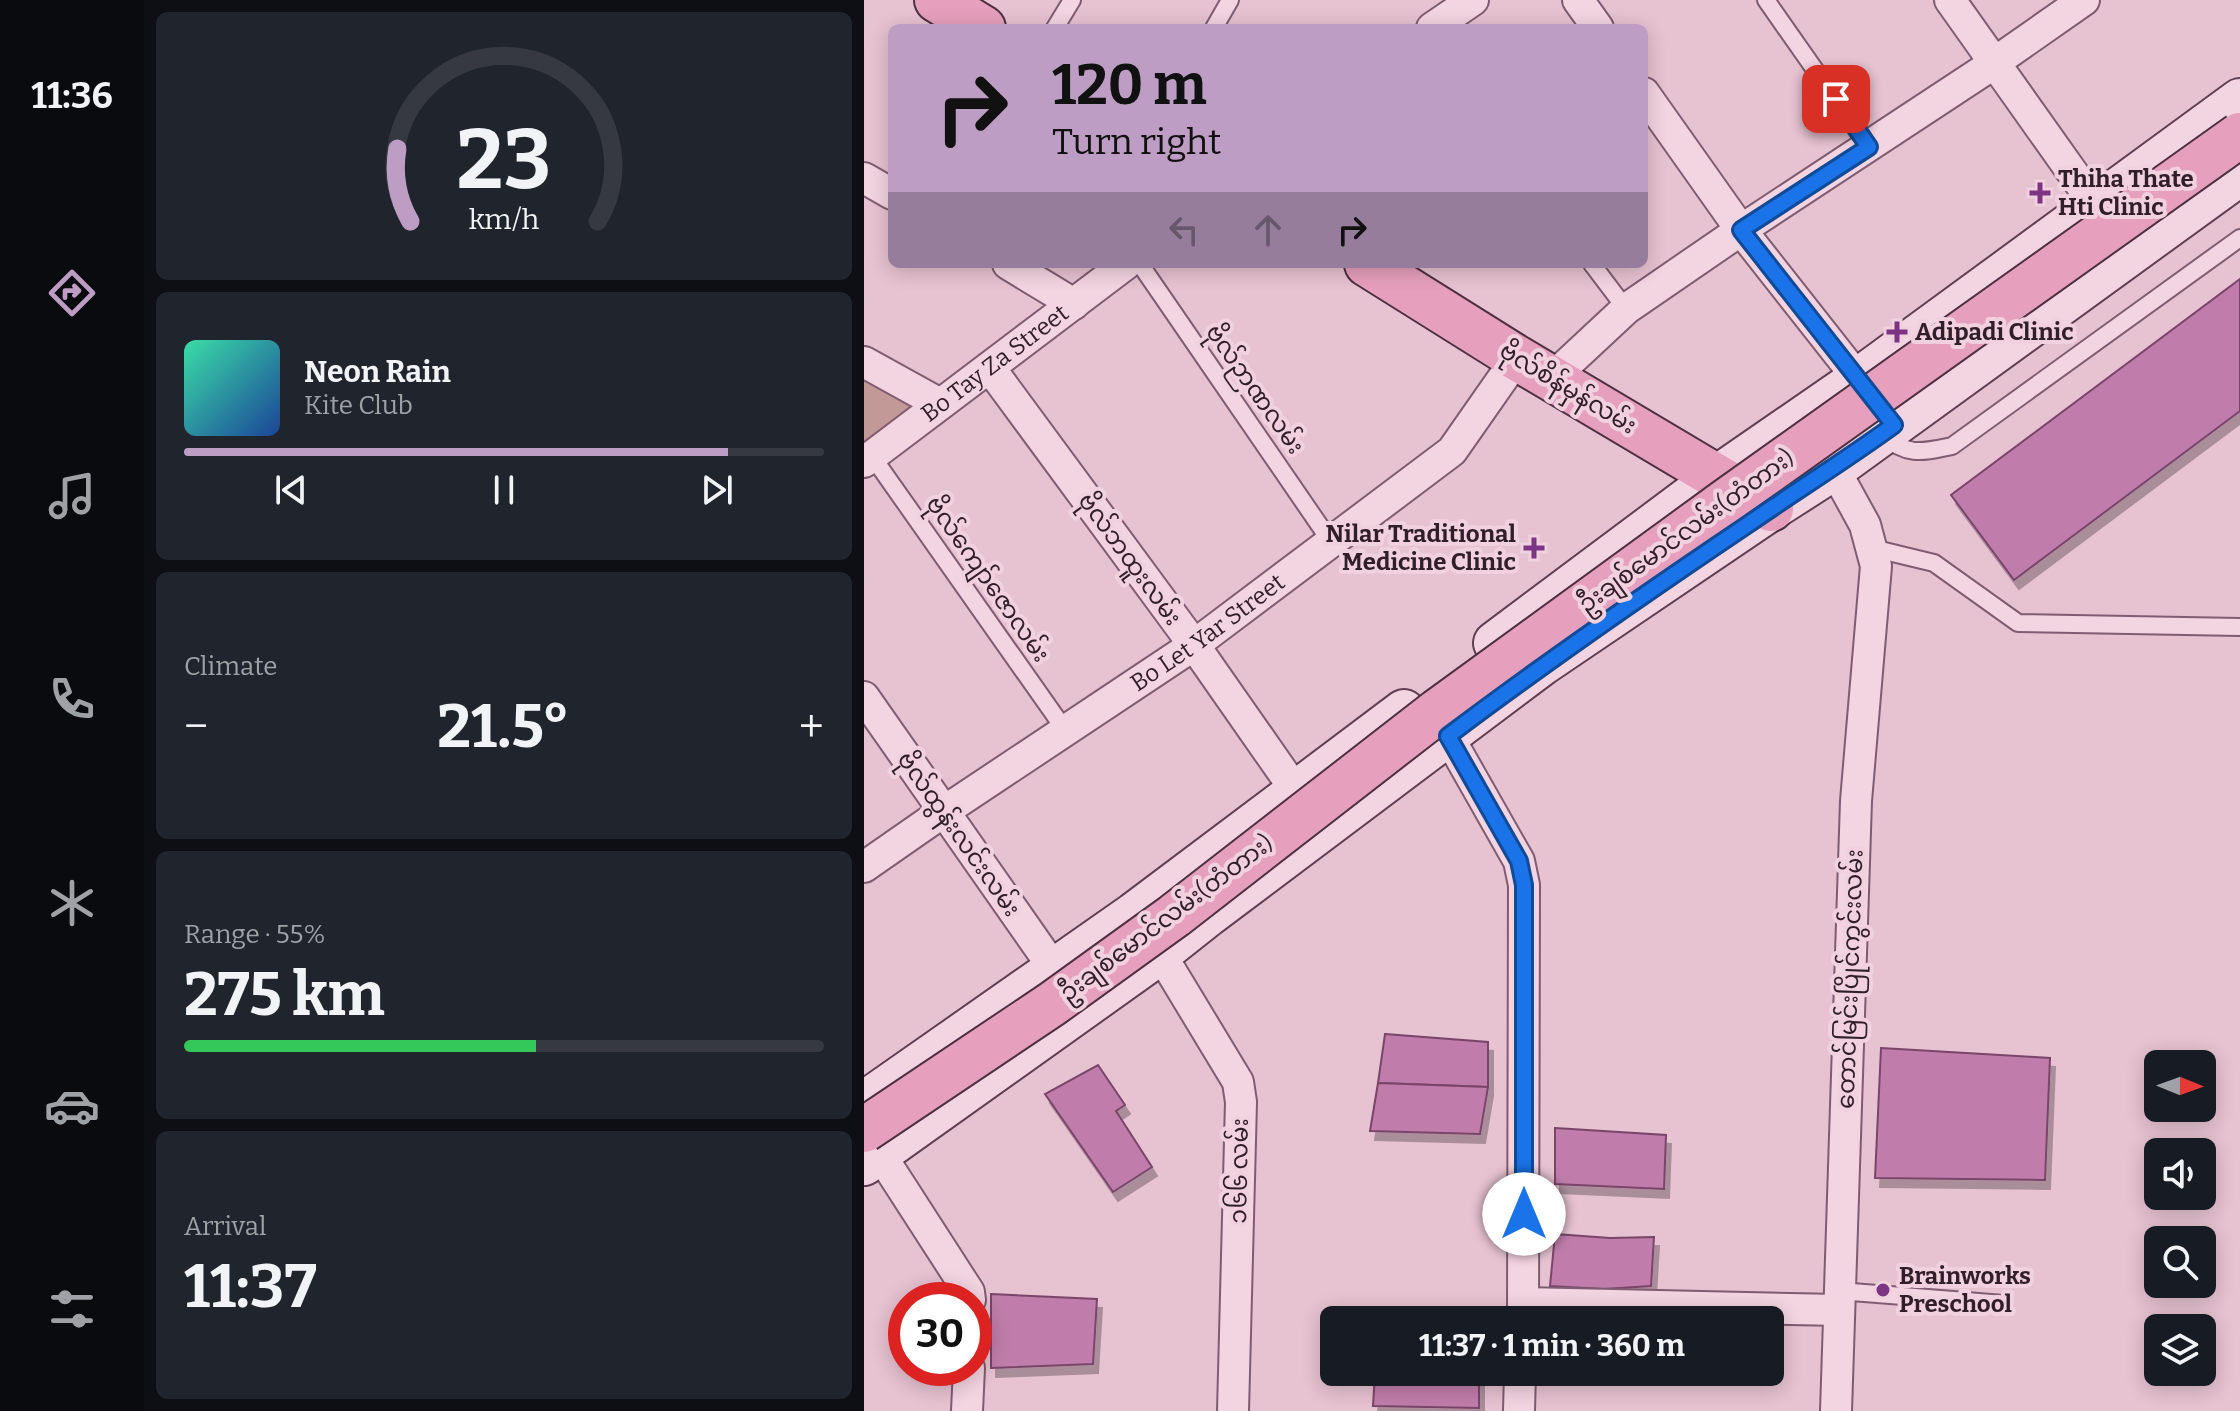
<!DOCTYPE html>
<html lang="en">
<head>
<meta charset="utf-8">
<style>
	:root { --surface:#171b24; --page:#20242c; --text:#f1f3f6; --muted:#9ea1a6; --line:#363941; --accent:#bd9dc3 }
	body { margin:0; font-family:Bitter,"Noto Sans Myanmar",serif; background:var(--page); color:var(--text); height:100vh; display:flex; flex-direction:column; font-size:30px; white-space:nowrap }
	* { box-sizing:border-box; margin:0 }
	p { font-size:26px; color:var(--muted) }
	.icon { flex:none; width:44px; height:44px; fill:none; stroke:currentColor; stroke-width:2; stroke-linecap:round; stroke-linejoin:round }
	.map { position:relative; flex:1; overflow:hidden }
	.sheet { display:flex; flex-direction:column; gap:12px; padding:12px; background:#0d0f14; width:720px }
	.sheet>* { flex:none }
	.top-card { position:absolute; left:24px; top:24px; width:760px; height:244px; border-radius:12px; box-shadow:0 4px 20px #0003; background:#bd9dc3; color:#111; overflow:hidden }
	.needle { width:52px; rotate:91deg }
	.buttons { position:absolute; left:1280px; top:1050px; display:grid; gap:16px }
	.buttons a { display:grid; place-items:center; width:72px; height:72px; border-radius:12px; background:var(--surface); box-shadow:0 4px 20px #0003; font-size:40px }
	.speed { position:absolute; left:24px; top:1282px; display:flex; gap:16px; font-size:40px; font-weight:700; text-align:center }
	.speed>* { display:grid; place-content:center; width:104px; height:104px; border-radius:50%; background:var(--surface); box-shadow:0 4px 20px #0003; line-height:1 }
	.speed .limit { border:12px solid #d22; background:#fff; color:#111 }
	.pin { position:absolute; display:grid; place-items:center; width:68px; height:68px; color:#fff; margin:-34px; border-radius:16px; box-shadow:0 4px 12px #0006 }
	.me { position:absolute; width:88px; margin:-44px; rotate:0deg; stroke-linejoin:round; filter:drop-shadow(0 0 6px #0008) }
	.turn { display:flex; align-items:center; gap:28px; height:168px; padding:0 32px; font-size:36px }
	.turn .icon { width:104px; height:104px; stroke-width:2.5 }
	.turn b { display:block; font-size:56px; line-height:68px }
	.lanes { display:flex; align-items:center; height:76px; padding:0 32px; background:#0003; justify-content:center; gap:40px; direction:ltr }
	.lanes .off { opacity:.35 }
	.big { font-size:60px; font-weight:700; line-height:1.1 }
	.sheet .widget { flex:1; display:flex; flex-direction:column; justify-content:center; gap:12px; min-width:0; padding:0 28px; border-radius:12px; background:var(--page) }
	.sheet .dial { align-items:center; gap:0 }
	.dial svg { height:208px; overflow:visible; fill:none; stroke:var(--line); stroke-width:7; stroke-linecap:round; text-anchor:middle }
	.dial text { fill:var(--text); stroke:none }
	.song { display:flex; align-items:center; gap:24px }
	.cover { width:96px; height:96px; border-radius:12px; background:linear-gradient(135deg,hsl(160 70% 55%),hsl(220 70% 35%)) }
	.played { height:8px; border-radius:4px; background:linear-gradient(90deg,var(--accent) 85%,var(--line) 85%) }
	.keys { display:flex; justify-content:space-around; direction:ltr }
	.heat { display:flex; justify-content:space-between; align-items:center; font-size:44px; direction:ltr }
	.charge { height:12px; border-radius:6px; background:linear-gradient(90deg,#34c759 55%,var(--line) 0) }
	.trip { position:absolute; left:456px; top:1306px; width:464px; height:80px; border-radius:12px; background:var(--surface); box-shadow:0 4px 20px #0003; font-weight:700; line-height:80px; text-align:center }
	main { display:flex; flex:1; min-height:0 }
	.menu { display:flex; flex-direction:column; width:144px; justify-content:space-around; align-items:center; background:#090b0e; color:var(--muted) }
	.menu .icon { width:56px; height:56px }
	.menu .active { color:var(--accent) }
	.menu b { font-size:36px; color:var(--text) }
	.map>svg:first-child { display:block }
	.green { fill:#c39998 }
	.building { fill:#c07dab; stroke:#7a456a; stroke-width:2; filter:url(#shadow) }
	.lines { fill:none; stroke-linecap:round; stroke-linejoin:round }
	.service-casing { stroke:#7f5c70; stroke-width:20 }
	.minor-casing { stroke:#7f5c70; stroke-width:34 }
	.secondary-casing { stroke:#603f53; stroke-width:46 }
	.primary-casing { stroke:#4d3042; stroke-width:48 }
	.service { stroke:#f3d4e1; stroke-width:16 }
	.minor { stroke:#f3d4e1; stroke-width:30 }
	.secondary { stroke:#f3d4e1; stroke-width:42 }
	.primary { stroke:#e69fbc; stroke-width:44 }
	.primary-bridge-casing { stroke:#4d3042; stroke-width:48; stroke-linecap:butt }
	.primary-bridge { stroke:#e69fbc; stroke-width:44 }
	.route-casing { stroke:#114b97; stroke-width:20 }
	.route { stroke:#1a73e8; stroke-width:14 }
	.poi-dot { fill:#7d3485; stroke:#f0d1dd; stroke-width:3 }
	.labels { text-anchor:middle; dominant-baseline:central; stroke-width:8; stroke-linejoin:round; paint-order:stroke }
	.poi-label { font-size:24px; font-weight:bold; fill:#301e29; stroke:#f0d1dd; text-anchor:start }
	.street-label { font-size:24px; fill:#301e29; stroke:#f0d1dd }
</style>
</head>
<body>
<main>
<nav class="menu">
<b>11:36</b>
<svg class="icon active" aria-label="directions" viewBox="0 0 24 24"><path d="M12 3l9 9-9 9-9-9zM9 14v-3h6M13 9l2 2-2 2"/></svg>
<svg class="icon" aria-label="music" viewBox="0 0 24 24"><path d="M9 18V5l10-2v13"/><circle cx="6" cy="18" r="3"/><circle cx="16" cy="16" r="3"/></svg>
<svg class="icon" aria-label="phone" viewBox="0 0 24 24"><path d="M5 4h4l2 5-3 2q2 4 5 5l2-3 5 2v4C11 20 4 13 5 4z"/></svg>
<svg class="icon" aria-label="climate" viewBox="0 0 24 24"><path d="M12 3v18M4 7l16 10M4 17L20 7"/></svg>
<svg class="icon" aria-label="car" viewBox="0 0 24 24"><path d="M5 17H2v-5l4-1 3-4h7l3 4 3 1v5h-3M9 17h6M6 11h13"/><circle cx="7" cy="17" r="2"/><circle cx="17" cy="17" r="2"/></svg>
<svg class="icon" aria-label="filters" viewBox="0 0 24 24"><path d="M4 7h16M4 17h16"/><circle cx="9" cy="7" r="2"/><circle cx="15" cy="17" r="2"/></svg>
</nav>
<section class="sheet">
<div class="widget dial"><svg viewBox="0 0 100 80">
<path d="M14 69A42 42 0 1 1 86 69"/>
<path d="M14 69A42 42 0 0 1 9 41" stroke="#bd9dc3"/>
<text x="50" y="56" font-size="32" font-weight="700">23</text>
<text x="50" y="72" font-size="11">km/h</text>
</svg></div>
<div class="widget">
<div class="song"><i class="cover"></i><div><b>Neon Rain</b><p>Kite Club</p></div></div>
<div class="played"></div>
<div class="keys"><svg class="icon" aria-label="previous" viewBox="0 0 24 24"><path d="M18 5L8 12l10 7zM5 5v14"/></svg><svg class="icon" aria-label="pause" viewBox="0 0 24 24"><path d="M8 5v14M16 5v14"/></svg><svg class="icon" aria-label="next" viewBox="0 0 24 24"><path d="M6 5l10 7-10 7zM19 5v14"/></svg></div>
</div>
<div class="widget"><p>Climate</p>
<div class="heat"><a>−</a><b class="big">21.5°</b><a>+</a></div>
</div>
<div class="widget"><p>Range · 55%</p><b class="big">275 km</b><div class="charge"></div></div>
<div class="widget"><p>Arrival</p><b class="big">11:37</b></div>
</section>
<div class="map">
<svg width="1376" height="1411" viewBox="0 0 1376 1411">
	<defs>
		<filter id="shadow"><feDropShadow dx="5" dy="9" stdDeviation="0" flood-color="#0004"/></filter>
	</defs>
	<rect width="100%" height="100%" fill="#e7c2d1"/>
	<polygon class="green" points="0,379 55,406 0,448"/>
	<g class="building">
		<polygon points="1376,279 1376,411 1150,580 1087,495"/>
		<polygon points="521,1034 624,1042 624,1087 514,1083"/>
		<polygon points="1017,1048 1186,1058 1181,1180 1011,1178"/>
		<polygon points="234,1065 261,1105 252,1111 288,1167 249,1192 181,1094"/>
		<polygon points="514,1083 624,1087 616,1134 506,1131"/>
		<polygon points="691,1128 802,1135 800,1189 691,1184"/>
		<polygon points="691,1234 746,1238 790,1237 787,1286 740,1289 686,1286"/>
		<polygon points="127,1294 233,1299 229,1364 127,1368"/>
		<polygon points="511,1372 615,1372 615,1408 509,1406"/>
	</g>
	<g class="lines">
		<defs>
			<g id="service">
				<polyline points="902,0 1005,147"/>
				<polyline points="191,28 208,0"/>
				<polyline points="350,28 366,0"/>
				<polyline points="276,264 467,542"/>
				<polyline points="728,264 762,309"/>
				<path d="M1019,435C1043,457 1059,452 1088,446L1376,238"/>
				<polyline points="8,456 201,730"/>
				<polyline points="1008,548 1070,563 1154,623 1376,627"/>
				<polyline points="975,1291 1140,1304"/>
			</g>
			<g id="minor">
				<polyline points="714,0 734,28"/>
				<polyline points="1086,0 1242,220"/>
				<polyline points="568,28 609,0"/>
				<polyline points="780,93 877,230 1007,395"/>
				<polyline points="0,178 28,194"/>
				<polyline points="144,264 210,304"/>
				<polyline points="0,362 76,404"/>
				<polyline points="126,368 330,645 432,791"/>
				<polyline points="688,378 762,309 877,230 1117,72 1220,0"/>
				<polyline points="962,454 1001,525 1012,566 992,801 972,1411"/>
				<path id="s1" d="M0,462L262,264"/>
				<polyline points="0,697 191,970"/>
				<polyline points="584,736 655,861 660,885 659,1320"/>
				<path id="s2" d="M0,867L79,812L330,645L588,451L653,358"/>
				<polyline points="296,953 374,1082 377,1102 369,1411"/>
				<polyline points="16,1154 105,1292 106,1300"/>
				<polyline points="660,1303 975,1310"/>
				<polyline points="103,1411 105,1368"/>
				<polyline points="655,1411 656,1372"/>
			</g>
			<g id="secondary">
				<polyline points="631,643 853,477 995,379 1376,100"/>
				<polyline points="0,1103 270,914 540,711"/>
				<polyline points="0,1164 296,953 344,915 678,664 907,509 971,468 1376,174"/>
			</g>
			<g id="primary">
				<polyline points="73,0 119,28"/>
				<polyline points="503,264 653,358 907,509"/>
			</g>
		</defs>
		<use href="#service" class="service-casing"/>
		<use href="#minor" class="minor-casing"/>
		<use href="#secondary" class="secondary-casing"/>
		<use href="#primary" class="primary-casing"/>
		<use href="#service" class="service"/>
		<use href="#minor" class="minor"/>
		<use href="#secondary" class="secondary"/>
		<use href="#primary" class="primary"/>
		<defs>
			<polyline id="primary-bridge" points="0,1130 188,1004 310,916 574,711 861,502 1376,135"/>
		</defs>
		<use href="#primary-bridge" class="primary-bridge-casing"/>
		<use href="#primary-bridge" class="primary-bridge"/>
	</g>
	<g class="lines">
		<defs>
			<path id="route" d="M660,1214V885L655,861L584,736C682,662 782,593 883,525C932,491 982,460 1030,425L877,230L1005,147L972,99"/>
		</defs>
		<use href="#route" class="route-casing"/>
		<use href="#route" class="route"/>
	</g>
	<g class="poi-dot">
		<path d="M1172 181h8v8h8v8h-8v8h-8v-8h-8v-8h8z"/>
		<path d="M1029 320h8v8h8v8h-8v8h-8v-8h-8v-8h8z"/>
		<path d="M666 536h8v8h8v8h-8v8h-8v-8h-8v-8h8z"/>
		<circle cx="1019" cy="1290" r="8"/>
	</g>
	<g class="labels">
		<g class="poi-label">
			<text x="1194" y="179">Thiha Thate<tspan x="1194" dy="28">Hti Clinic</tspan></text>
			<text x="1051" y="332">Adipadi Clinic</text>
			<text x="652" y="534" text-anchor="end">Nilar Traditional<tspan x="652" dy="28">Medicine Clinic</tspan></text>
			<text x="1035" y="1276">Brainworks<tspan x="1035" dy="28">Preschool</tspan></text>
		</g>
		<g class="street-label">
			<text stroke="none"><textPath href="#s1" startOffset="164">Bo Tay Za Street</textPath></text>
			<text transform="translate(704 388) rotate(31)">ဗိုလ်စိန်မှန်လမ်း</text>
			<text transform="translate(391 389) rotate(55)">ဗိုလ်ဉာဏလမ်း</text>
			<text transform="translate(822 531) rotate(-36)">ဦးချစ်မောင်လမ်း(တံတား)</text>
			<text transform="translate(266 559) rotate(54)">ဗိုလ်ဘထူးလမ်း</text>
			<text transform="translate(124 579) rotate(55)">ဗိုလ်ကျော်ဇောလမ်း</text>
			<text stroke="none"><textPath href="#s2" startOffset="416">Bo Let Yar Street</textPath></text>
			<text transform="translate(95 834) rotate(55)">ဗိုလ်ထွန်းလင်းလမ်း</text>
			<text transform="translate(302 918) rotate(-37)">ဦးချစ်မောင်လမ်း(တံတား)</text>
			<text transform="translate(986 979) rotate(-88)">တောင်မြင်းပြိုင်ကွင်းလမ်း</text>
			<text transform="translate(375 1171) rotate(-89)">၁၆၆ လမ်း</text>
		</g>
	</g>
</svg>
<div class="buttons">
<a><svg class="needle" viewBox="-14 -14 28 28"><path d="M0-13l5 13h-10z" fill="#e53935"/><path d="M0 13l5-13h-10z" fill="#9ea1a6"/></svg></a>
<a><svg class="icon" aria-label="sound" viewBox="0 0 24 24"><path d="M4 9h4l5-4v14l-5-4H4zM17 9q2 3 0 6"/></svg></a>
<a><svg class="icon" aria-label="search" viewBox="0 0 24 24"><circle cx="10" cy="10" r="6"/><path d="M15 15l6 6"/></svg></a>
<a><svg class="icon" aria-label="layers" viewBox="0 0 24 24"><path d="M12 4l9 5-9 5-9-5zM3 14l9 5 9-5"/></svg></a>
</div>
<div class="speed"><div class="limit">30</div></div>
<div class="pin" style="left:972px;top:99px;background:#d93025"><svg class="icon" aria-label="arrive" viewBox="0 0 24 24"><path d="M6 21V4h12l-3 4 3 4H6"/></svg></div>
<svg class="me" style="left:660px;top:1214px" viewBox="-20 -20 40 40"><circle r="19" fill="#fff"/><path d="M0-13L10 11 0 6-10 11z" fill="#1a73e8"/></svg>
<div class="trip">11:37 · 1 min · 360 m</div>
<div class="top-card">
<div class="turn"><svg class="icon" aria-label="right" viewBox="0 0 24 24"><path d="M7 20v-9h11M14 6l5 5-5 5"/></svg><div><b>120 m</b>Turn right</div></div>
<div class="lanes"><svg class="icon off" aria-label="left" viewBox="0 0 24 24"><path d="M17 20v-9H6M10 6l-5 5 5 5"/></svg><svg class="icon off" aria-label="ahead" viewBox="0 0 24 24"><path d="M12 20V5M6 11l6-6 6 6"/></svg><svg class="icon" aria-label="right" viewBox="0 0 24 24"><path d="M7 20v-9h11M14 6l5 5-5 5"/></svg></div>
</div>
</div>
</main>
</body>
</html>
